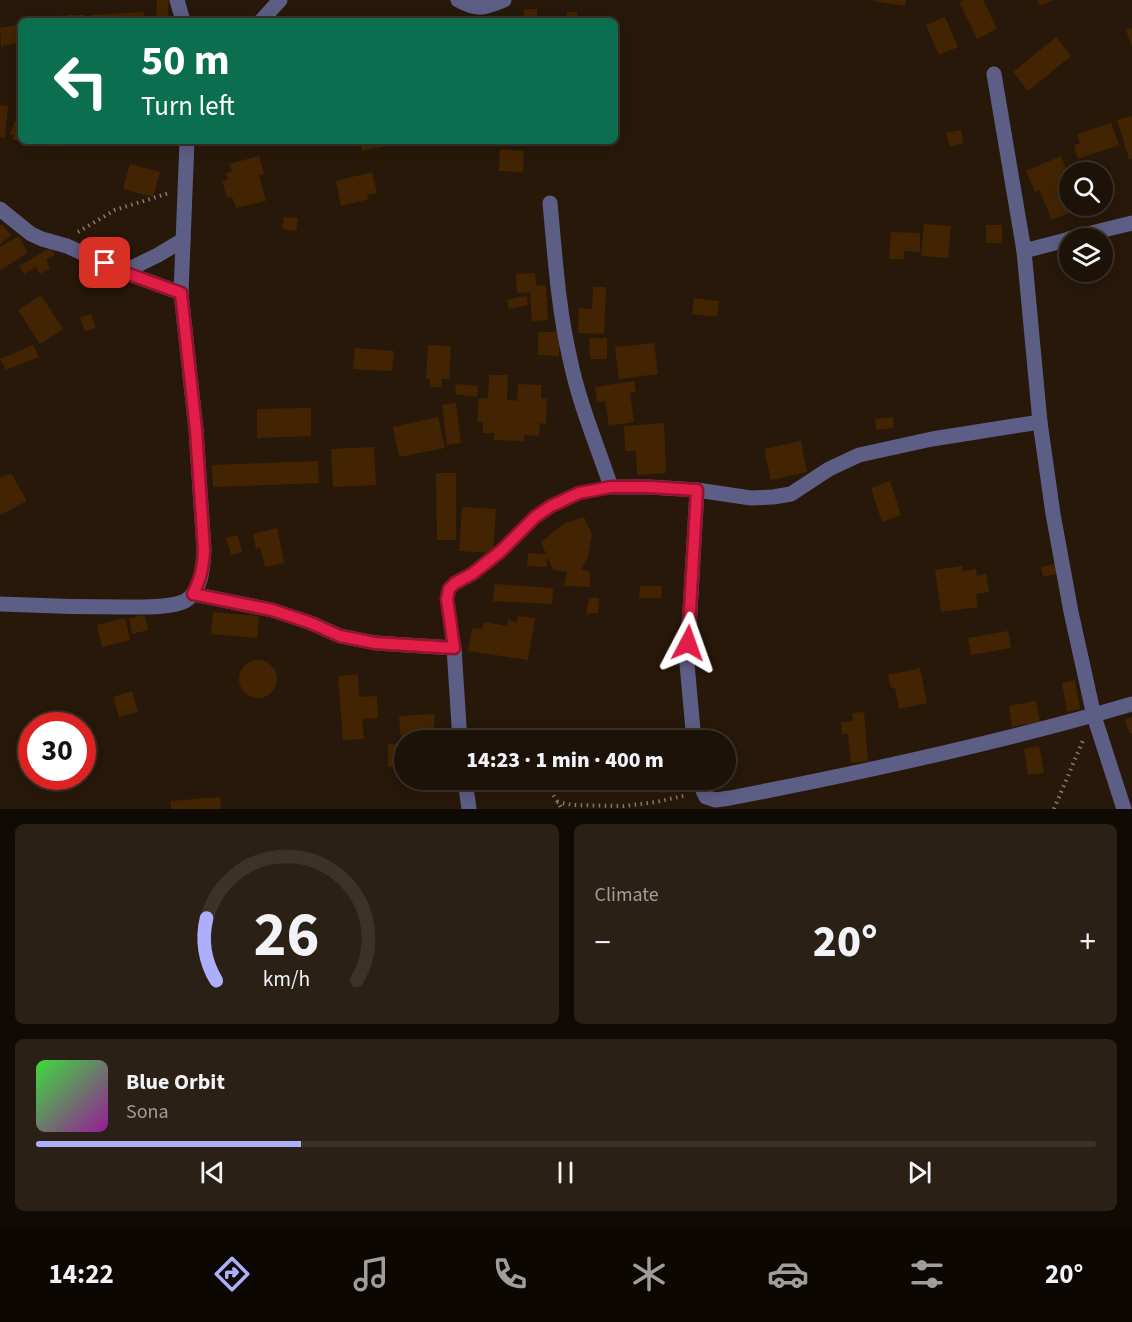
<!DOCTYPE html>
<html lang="en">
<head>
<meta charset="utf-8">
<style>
	:root { --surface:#1d1207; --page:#2a2015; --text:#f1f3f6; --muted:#a09e9b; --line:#3b3228; --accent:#adaffb }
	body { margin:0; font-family:"Source Sans 3",sans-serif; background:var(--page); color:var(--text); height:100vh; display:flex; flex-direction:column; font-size:22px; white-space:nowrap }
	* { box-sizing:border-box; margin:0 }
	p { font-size:20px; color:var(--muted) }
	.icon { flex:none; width:33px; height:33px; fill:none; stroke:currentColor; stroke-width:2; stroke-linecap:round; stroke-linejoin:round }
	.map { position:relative; height:809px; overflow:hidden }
	.details { display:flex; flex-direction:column; gap:15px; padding:15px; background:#100a04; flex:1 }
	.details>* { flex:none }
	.guide { position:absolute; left:18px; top:18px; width:600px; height:126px; border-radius:9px; box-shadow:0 3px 15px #0003,0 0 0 2px var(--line); background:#0b6e4f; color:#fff; overflow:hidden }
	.tools { position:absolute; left:1059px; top:162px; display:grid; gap:12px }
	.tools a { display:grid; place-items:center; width:54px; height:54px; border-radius:50%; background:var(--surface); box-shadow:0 3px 15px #0003,0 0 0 2px var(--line); font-size:30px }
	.speed { position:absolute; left:18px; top:712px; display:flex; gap:12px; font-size:30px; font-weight:700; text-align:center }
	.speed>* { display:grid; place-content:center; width:78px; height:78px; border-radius:50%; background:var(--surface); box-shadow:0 3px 15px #0003,0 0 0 2px var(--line); line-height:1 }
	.speed .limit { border:9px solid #d22; background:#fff; color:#111 }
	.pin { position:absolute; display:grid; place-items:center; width:51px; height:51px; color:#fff; margin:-26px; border-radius:12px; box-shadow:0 3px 9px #0006 }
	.me { position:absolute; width:66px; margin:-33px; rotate:4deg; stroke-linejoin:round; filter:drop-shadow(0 0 4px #0008) }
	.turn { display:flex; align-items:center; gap:21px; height:126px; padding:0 24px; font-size:27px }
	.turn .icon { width:78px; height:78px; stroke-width:2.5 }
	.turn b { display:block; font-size:42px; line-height:51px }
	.big { font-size:45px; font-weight:800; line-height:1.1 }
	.details .widget { flex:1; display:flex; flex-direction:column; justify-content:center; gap:9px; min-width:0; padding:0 21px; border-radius:9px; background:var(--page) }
	.details .dial { align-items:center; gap:0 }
	.dial svg { height:156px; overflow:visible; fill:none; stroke:var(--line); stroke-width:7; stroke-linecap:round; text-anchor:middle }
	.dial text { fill:var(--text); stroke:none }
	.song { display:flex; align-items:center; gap:18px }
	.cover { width:72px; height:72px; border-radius:9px; background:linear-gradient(135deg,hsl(120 70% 55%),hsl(300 70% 35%)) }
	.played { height:6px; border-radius:3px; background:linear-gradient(90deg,var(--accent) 25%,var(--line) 25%) }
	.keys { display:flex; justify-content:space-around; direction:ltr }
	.heat { display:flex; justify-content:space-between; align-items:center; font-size:33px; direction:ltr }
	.details .tiles { flex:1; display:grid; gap:15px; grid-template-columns:1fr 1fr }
	.widget:last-child { grid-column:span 2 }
	.trip { position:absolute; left:394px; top:730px; width:342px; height:60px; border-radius:30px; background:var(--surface); box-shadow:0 3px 15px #0003,0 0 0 2px var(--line); font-weight:800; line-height:60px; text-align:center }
	.tabs { display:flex; height:96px; justify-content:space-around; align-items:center; background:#0c0703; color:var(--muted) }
	.tabs .icon { width:42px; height:42px }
	.tabs .current { color:var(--accent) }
	.tabs b { font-size:27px; color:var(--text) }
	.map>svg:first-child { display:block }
	.building { fill:#422403 }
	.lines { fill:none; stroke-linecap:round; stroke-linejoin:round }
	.path { stroke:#887b6f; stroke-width:4; stroke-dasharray:1.5 4.5; stroke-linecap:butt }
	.lane { stroke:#5d5e85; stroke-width:9 }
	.street { stroke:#5d5e85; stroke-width:15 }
	.route-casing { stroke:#92132f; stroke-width:15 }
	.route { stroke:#e11d48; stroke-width:10 }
</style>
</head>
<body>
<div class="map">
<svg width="1132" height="809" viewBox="0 0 1132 809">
	<rect width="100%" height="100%" fill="#271809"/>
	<g class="building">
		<polygon points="157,0 169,0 167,21 156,21"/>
		<polygon points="873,0 906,0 905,6 873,1"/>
		<polygon points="965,0 983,0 997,29 977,39 959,2"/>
		<polygon points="1037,0 1054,0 1040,6"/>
		<polygon points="524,9 537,9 537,21 523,21"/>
		<polygon points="144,12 144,21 91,21 91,15"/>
		<rect x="567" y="12" width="10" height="9"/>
		<polygon points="58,15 59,21 38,21 38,20"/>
		<polygon points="67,15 84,15 85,21 67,21"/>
		<polygon points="945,17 958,47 939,55 926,25"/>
		<polygon points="21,24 21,41 1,47 0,28"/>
		<polygon points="1132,28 1132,47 1126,30"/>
		<polygon points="1056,37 1071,56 1028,91 1013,72"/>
		<polygon points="0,105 8,106 5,138 0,137"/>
		<polygon points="1132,116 1132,159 1129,159 1117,120"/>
		<polygon points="20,117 21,117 21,141 12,140 14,135 10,135 14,122 19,122"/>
		<polygon points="1111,123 1119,145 1078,159 1074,145 1080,143 1077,134"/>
		<polygon points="961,130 964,143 950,147 946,133"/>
		<polygon points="41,141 60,141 60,147 40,145"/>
		<polygon points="360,141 389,141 390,145 362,151"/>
		<polygon points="500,149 524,151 523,172 499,171"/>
		<polygon points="259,156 264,174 259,175 266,201 236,208 232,197 227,198 222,181 228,180 226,173 232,172 229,164"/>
		<polygon points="1061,156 1066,168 1072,165 1075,172 1070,172 1070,206 1081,206 1082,207 1052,220 1039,190 1035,192 1026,171"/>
		<polygon points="130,164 160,172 153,197 123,189"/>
		<polygon points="372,172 377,193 367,195 369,199 341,206 336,181"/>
		<polygon points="284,217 298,218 296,231 282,229"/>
		<polygon points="2,224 11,236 0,244 0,225"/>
		<polygon points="924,224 951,226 948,258 921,256"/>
		<rect x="986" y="225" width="16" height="18"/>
		<polygon points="891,232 920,233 920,252 904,251 904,259 889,259"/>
		<polygon points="19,236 28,253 0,270 0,247"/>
		<polygon points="50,248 55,255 46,260 50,268 40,274 36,267 24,274 19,266"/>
		<polygon points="535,273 536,286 546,285 548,320 532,321 530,292 517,293 516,274"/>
		<polygon points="593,287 606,287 604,334 578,333 579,308 592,309"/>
		<polygon points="41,295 63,329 40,344 18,310"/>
		<polygon points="527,296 528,305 509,309 507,300"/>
		<polygon points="694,298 719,301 717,317 692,314"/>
		<polygon points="91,314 96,328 85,331 80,317"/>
		<polygon points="538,332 560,332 559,356 538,355"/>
		<polygon points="589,338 607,338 607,359 590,359"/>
		<polygon points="654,343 658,374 619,379 615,347"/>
		<polygon points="33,345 39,357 6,370 0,359"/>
		<polygon points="428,345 451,346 449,379 442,379 442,387 430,387 430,379 426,379"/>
		<polygon points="355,348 394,351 392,371 353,369"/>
		<polygon points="489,375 508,375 507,400 517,401 518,384 541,385 541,399 547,399 546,424 540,423 539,436 524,435 524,441 494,440 494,433 483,433 483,422 477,422 479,398 488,398"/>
		<polygon points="634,381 636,392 630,393 634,422 609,426 605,401 597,402 595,387"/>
		<polygon points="456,384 478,386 477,397 455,394"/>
		<polygon points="456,403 461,443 447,445 442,405"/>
		<polygon points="311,408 311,436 257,438 257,409"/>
		<polygon points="438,417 445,448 399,457 393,427"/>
		<polygon points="893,417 894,428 876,430 875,419"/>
		<polygon points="664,423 666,473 637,475 636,451 625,451 624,426"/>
		<polygon points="801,441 807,472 771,480 764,449"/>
		<polygon points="374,447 376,485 333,487 331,449"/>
		<polygon points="318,461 319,483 213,487 212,465"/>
		<polygon points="11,473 27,501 0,515 0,478"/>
		<polygon points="436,473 456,473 456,540 437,540"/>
		<polygon points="890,481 901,515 882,522 871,488"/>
		<polygon points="462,507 496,509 493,553 459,551"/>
		<polygon points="584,517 592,534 588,557 581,569 590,572 590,587 564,586 567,572 553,570 547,556 547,567 527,566 528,553 546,554 541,542 565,523"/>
		<polygon points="277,528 284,563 265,567 260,547 256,549 253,534"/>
		<polygon points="238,535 242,552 231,555 226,538"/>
		<polygon points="1055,564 1057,574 1043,577 1041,567"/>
		<polygon points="962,566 963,571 976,569 977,576 986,574 989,592 976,594 978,607 941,612 935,570"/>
		<polygon points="495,584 553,588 552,604 493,601"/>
		<polygon points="640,586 662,586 661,598 639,598"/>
		<polygon points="589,598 599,598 598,613 586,614"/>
		<polygon points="213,612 259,616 257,638 211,634"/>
		<polygon points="145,615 148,630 132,634 129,618"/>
		<polygon points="518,616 535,618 528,660 468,651 472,628 482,629 484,622 507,626 508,620 517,622"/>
		<polygon points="125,618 130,640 102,647 97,625"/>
		<polygon points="1008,631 1011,648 971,655 968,638"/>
		<circle cx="258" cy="679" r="19"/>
		<polygon points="920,668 927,703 899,709 895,688 891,688 888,675"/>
		<polygon points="358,674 359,697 377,696 378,718 362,719 364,739 343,740 338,676"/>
		<polygon points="1075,680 1080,709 1067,712 1062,683"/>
		<polygon points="132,691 138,712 119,717 113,697"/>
		<polygon points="1036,701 1040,722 1012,727 1009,706"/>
		<polygon points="864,712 868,761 851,763 848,734 842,734 841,722 853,721 852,713"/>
		<polygon points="435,714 433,739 401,740 399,716"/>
		<polygon points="1132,717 1132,733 1130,734 1125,720"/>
		<rect x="388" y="744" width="17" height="23"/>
		<polygon points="1039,746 1044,773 1028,775 1024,749"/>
		<polygon points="495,780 506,780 507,789 496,790"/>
		<polygon points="659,780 674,780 675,791 659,793"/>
		<polygon points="220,797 221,809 171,809 171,801"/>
	</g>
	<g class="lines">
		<g class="path">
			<polyline points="78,232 115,210 169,193"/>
			<polyline points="544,780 562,809"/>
			<polyline points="557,802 572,805 624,806 656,802 687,795"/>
			<polyline points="1054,809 1084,738"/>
		</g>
		<polyline class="lane" points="454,648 447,599 449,589 455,583 472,574 501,551 535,517 551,506 579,493 611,487"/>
		<g class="street">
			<polyline points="177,0 183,21"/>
			<path d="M458,0C478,11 484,8 504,0"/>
			<polyline points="261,21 280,0"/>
			<polyline points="994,74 1024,251 1040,422 1053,514 1071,612 1094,716 1124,809"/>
			<path d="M550,203C555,255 558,308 570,359C579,403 597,445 611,487H649L697,490L751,498L773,497L791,494L829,469L859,455L932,439L1040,422"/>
			<polyline points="0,209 31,234 42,239 67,246 123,272 181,293"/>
			<polyline points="1071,238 1132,223"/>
			<polyline points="1024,251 1070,239"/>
			<polyline points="123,272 158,255 183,240"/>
			<polyline points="193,594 272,610 311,623 340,636 376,643 454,648 460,741"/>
			<path d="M0,604C42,606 83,607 125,607C141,607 171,608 185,601C202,591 203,567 204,550L196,430L181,293L187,141"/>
			<polyline points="694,741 687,664 697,490"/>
			<polyline points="465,780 469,809"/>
			<path d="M701,780L703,791L706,797L715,800L730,798C865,772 1000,743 1132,704"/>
		</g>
	</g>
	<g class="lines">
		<defs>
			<path id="route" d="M105,263L123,272L181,293L196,430L204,550C203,568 201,578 193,594L272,610L311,623L340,636L375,643L454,648L447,599L449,589L455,583L472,574L501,551L535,517L551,506L579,493L611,487H649L697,490L688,643"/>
		</defs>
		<use href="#route" class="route-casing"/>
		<use href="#route" class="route"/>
	</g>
</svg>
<div class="tools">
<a><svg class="icon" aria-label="search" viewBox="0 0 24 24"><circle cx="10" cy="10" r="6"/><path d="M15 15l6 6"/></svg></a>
<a><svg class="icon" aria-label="layers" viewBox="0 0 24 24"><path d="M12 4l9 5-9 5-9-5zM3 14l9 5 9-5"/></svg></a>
</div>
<div class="speed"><div class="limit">30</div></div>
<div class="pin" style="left:105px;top:263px;background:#d93025"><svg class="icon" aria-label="arrive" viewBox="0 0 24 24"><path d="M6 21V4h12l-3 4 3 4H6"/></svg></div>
<svg class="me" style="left:688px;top:643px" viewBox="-20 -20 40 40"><path d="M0-17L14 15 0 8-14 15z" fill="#e11d48" stroke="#fff" stroke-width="4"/></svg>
<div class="trip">14:23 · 1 min · 400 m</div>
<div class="guide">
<div class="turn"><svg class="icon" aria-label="left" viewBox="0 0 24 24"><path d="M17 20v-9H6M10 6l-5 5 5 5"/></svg><div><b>50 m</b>Turn left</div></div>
</div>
</div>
<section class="details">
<div class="tiles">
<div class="widget dial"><svg viewBox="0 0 100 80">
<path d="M14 69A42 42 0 1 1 86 69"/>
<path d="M14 69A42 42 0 0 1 9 37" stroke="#adaffb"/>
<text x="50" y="56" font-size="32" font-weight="700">26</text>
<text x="50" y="72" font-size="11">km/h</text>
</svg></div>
<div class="widget"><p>Climate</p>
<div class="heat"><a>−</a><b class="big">20°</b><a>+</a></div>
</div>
<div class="widget">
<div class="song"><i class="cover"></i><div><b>Blue Orbit</b><p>Sona</p></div></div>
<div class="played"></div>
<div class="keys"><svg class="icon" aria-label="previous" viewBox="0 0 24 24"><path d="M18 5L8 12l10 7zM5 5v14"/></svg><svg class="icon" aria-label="pause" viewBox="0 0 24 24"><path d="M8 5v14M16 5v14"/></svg><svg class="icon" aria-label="next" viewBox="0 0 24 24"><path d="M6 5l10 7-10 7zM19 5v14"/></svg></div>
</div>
</div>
</section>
<nav class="tabs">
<b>14:22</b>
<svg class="icon current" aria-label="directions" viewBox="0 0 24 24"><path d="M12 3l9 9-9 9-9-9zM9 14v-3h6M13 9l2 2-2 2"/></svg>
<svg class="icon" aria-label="music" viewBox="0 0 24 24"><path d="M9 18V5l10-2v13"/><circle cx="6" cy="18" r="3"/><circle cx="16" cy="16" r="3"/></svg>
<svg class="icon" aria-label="phone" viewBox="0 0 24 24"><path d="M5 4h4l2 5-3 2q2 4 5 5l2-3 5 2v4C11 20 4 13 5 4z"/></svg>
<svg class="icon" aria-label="climate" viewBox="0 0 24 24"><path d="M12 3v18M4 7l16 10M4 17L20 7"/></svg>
<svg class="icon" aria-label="car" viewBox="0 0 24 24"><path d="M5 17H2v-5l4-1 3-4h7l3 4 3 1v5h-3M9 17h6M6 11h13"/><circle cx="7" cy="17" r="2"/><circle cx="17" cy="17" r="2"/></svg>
<svg class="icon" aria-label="filters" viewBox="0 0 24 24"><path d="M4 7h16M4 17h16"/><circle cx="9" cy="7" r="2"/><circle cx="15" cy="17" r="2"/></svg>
<b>20°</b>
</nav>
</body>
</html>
